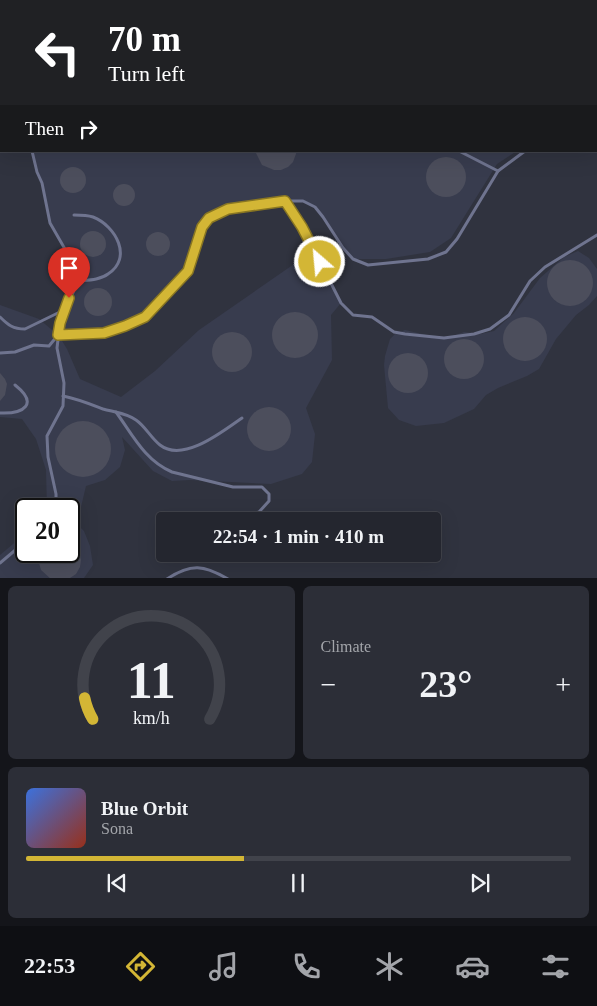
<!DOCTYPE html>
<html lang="en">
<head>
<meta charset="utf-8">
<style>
	:root { --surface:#24262f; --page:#2c2e37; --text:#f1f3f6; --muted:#a3a5aa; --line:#41434b; --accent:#d3b635 }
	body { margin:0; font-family:Georgia,serif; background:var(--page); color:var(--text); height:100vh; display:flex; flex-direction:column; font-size:19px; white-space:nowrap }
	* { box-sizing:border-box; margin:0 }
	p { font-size:16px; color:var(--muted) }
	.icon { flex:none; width:28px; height:28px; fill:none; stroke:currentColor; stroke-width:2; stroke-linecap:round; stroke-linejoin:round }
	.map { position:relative; height:578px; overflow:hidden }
	.sheet { display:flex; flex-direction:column; gap:8px; padding:8px; background:#14151a; flex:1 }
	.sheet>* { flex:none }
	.hud { position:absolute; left:0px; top:0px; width:598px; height:152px; box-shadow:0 5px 20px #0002,0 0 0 1px var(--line); background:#202124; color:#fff; overflow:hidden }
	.speed { position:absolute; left:15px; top:498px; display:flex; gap:10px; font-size:25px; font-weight:700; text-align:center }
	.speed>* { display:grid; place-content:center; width:65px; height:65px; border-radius:50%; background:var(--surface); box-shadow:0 5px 20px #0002,0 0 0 1px var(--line); line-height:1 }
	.speed .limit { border:2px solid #111; border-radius:8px; background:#fff; color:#111 }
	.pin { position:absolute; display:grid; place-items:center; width:42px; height:42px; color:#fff; margin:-51px -21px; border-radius:50% 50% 50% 0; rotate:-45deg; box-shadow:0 0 5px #0007 }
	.pin .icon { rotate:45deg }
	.me { position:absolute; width:55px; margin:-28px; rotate:333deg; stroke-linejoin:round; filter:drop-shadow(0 0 4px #0008) }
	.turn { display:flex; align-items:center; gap:18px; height:105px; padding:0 25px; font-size:22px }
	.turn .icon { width:65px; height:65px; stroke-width:2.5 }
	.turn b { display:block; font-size:35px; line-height:42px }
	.then { display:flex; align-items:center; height:48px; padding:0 25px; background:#0003; gap:10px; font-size:19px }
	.big { font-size:38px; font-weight:700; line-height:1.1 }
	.sheet .widget { flex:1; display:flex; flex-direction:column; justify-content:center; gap:8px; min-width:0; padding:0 18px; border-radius:8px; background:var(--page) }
	.sheet .dial { align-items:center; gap:0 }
	.dial svg { height:130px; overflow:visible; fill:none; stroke:var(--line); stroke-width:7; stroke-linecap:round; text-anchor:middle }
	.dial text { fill:var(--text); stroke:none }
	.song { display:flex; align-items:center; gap:15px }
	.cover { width:60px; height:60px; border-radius:8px; background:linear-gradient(135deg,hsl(220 70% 55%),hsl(10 70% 35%)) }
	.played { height:5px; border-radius:2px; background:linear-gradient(90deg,var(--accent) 40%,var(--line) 40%) }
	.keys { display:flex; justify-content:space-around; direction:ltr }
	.heat { display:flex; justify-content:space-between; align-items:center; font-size:28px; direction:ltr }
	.sheet .tiles { flex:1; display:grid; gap:8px; grid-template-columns:1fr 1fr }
	.widget:last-child { grid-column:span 2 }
	.trip { position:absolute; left:156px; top:512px; width:285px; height:50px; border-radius:5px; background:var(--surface); box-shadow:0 5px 20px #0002,0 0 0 1px var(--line); font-weight:700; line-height:50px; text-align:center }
	.menu { display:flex; height:80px; justify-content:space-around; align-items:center; background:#0e0f13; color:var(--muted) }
	.menu .icon { width:35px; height:35px }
	.menu .current { color:var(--accent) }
	.menu b { font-size:22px; color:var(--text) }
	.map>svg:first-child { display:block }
	.built { fill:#383c4e }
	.building { fill:#4c4e5c }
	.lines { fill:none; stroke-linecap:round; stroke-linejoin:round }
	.service { stroke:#6f748f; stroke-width:3 }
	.route-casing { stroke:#897622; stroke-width:12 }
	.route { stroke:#d3b635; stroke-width:9 }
</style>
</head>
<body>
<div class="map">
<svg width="597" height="579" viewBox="0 0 597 579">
	<rect width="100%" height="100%" fill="#30333f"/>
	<g class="built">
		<polygon points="51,0 580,0 580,1"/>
		<polygon points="32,151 517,151 497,164 451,238 430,252 386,259 353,259 343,248 315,207 303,201 285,201 228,209 209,218 202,227 188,271 145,317 104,333 59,336 67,349 80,379 121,397 155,371 199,330 297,262 320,261 341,303 331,315 332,360 306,408 315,434 312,462 302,474 271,484 190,480 172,481 153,471 122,437 125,450 120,467 105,480 86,486 77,524 84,531 90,546 93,565 84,578 0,578 0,555 26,533 26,551 69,551 69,509 47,509 46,470 36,439 22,419 0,417 0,305 39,319 58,335 60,323 78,281 77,270 50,223 42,183"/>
		<polygon points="578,251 589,258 597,269 597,296 589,305 576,315 556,339 539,369 527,376 498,388 486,395 474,409 444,423 416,426 399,420 388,408 384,365 385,356 390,339 395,334 405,330 435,337 450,337 464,332 480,334 494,331 514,313 540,278 564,257"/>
	</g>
	<g class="building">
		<polygon points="255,151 297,151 293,162 288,167 281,170 274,170 262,165"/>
		<circle cx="446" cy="177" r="20"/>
		<circle cx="73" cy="180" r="13"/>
		<circle cx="124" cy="195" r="11"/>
		<circle cx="93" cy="244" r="13"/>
		<circle cx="158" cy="244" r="12"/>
		<circle cx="570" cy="283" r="23"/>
		<circle cx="98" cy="302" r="14"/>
		<circle cx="295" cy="335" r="23"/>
		<circle cx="525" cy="339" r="22"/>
		<circle cx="232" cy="352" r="20"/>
		<circle cx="464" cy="359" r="20"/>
		<circle cx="408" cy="373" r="20"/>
		<polygon points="0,373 5,379 7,384 5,395 0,401"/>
		<circle cx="269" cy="429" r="22"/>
		<circle cx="83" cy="449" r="28"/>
		<polygon points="69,540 77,546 80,553 81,560 80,567 76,574 70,578 51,579 41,570 39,563 41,551 69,551"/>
	</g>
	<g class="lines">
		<g class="service">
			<polyline points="246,0 249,1"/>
			<polyline points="586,1 587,0"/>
			<polyline points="32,151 37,172 42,183 50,223 77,270 78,281 60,323 57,348 64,383 63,406 47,436 48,457 56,494 56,509"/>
			<polyline points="459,151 498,171"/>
			<polyline points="285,201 307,236 341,303 353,315 372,317 394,332 405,334 444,338 474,334 490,329 509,315 530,281 545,267 597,235"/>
			<path d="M74,215C81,215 87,215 93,217C116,226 133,258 108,274C100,280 88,280 78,281"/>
			<path d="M0,317C8,325 13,329 25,329L64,310"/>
			<polyline points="0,353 15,352 34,345 49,346 58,335 104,333 125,326 145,317 188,271 202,227 209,219 228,209 285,201 303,201 315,207 323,217 343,248 353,259 368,265 428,259 446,252 457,239 498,171 525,151"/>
			<path d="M63,396C78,399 90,404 103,409C114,412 126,413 136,420C145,426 151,438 160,445C183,463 222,432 242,418"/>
			<path d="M116,412C132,434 145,461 172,472L233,487H262L269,494V501L259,512L235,521"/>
			<path d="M0,413C24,414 39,404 15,385"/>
			<polyline points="169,521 172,517 202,515 212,518 214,521"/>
			<polyline points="0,563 26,541"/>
			<path d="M167,579C191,563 204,565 228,579"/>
		</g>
	</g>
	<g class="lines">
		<defs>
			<polyline id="route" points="69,298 60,323 58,335 104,333 125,326 145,317 188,271 202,227 209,218 228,209 285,201 302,227 320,262"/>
		</defs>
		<use href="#route" class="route-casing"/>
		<use href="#route" class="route"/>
	</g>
</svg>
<div class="speed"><div class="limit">20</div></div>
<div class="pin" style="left:69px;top:298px;background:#d93025"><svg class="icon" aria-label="arrive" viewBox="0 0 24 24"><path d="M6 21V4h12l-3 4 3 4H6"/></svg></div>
<svg class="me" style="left:320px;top:262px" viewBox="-20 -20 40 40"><circle r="17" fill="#d3b635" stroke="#fff" stroke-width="3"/><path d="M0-11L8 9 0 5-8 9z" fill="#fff"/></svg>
<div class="trip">22:54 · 1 min · 410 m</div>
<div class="hud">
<div class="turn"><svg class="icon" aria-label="left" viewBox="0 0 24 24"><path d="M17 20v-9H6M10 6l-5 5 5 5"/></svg><div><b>70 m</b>Turn left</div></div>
<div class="then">Then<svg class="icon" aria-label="right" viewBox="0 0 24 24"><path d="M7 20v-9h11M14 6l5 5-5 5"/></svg></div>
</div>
</div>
<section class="sheet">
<div class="tiles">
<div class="widget dial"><svg viewBox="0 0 100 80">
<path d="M14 69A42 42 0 1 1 86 69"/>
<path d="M14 69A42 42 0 0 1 9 56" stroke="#d3b635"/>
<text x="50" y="56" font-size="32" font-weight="700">11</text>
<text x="50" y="72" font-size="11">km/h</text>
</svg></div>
<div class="widget"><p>Climate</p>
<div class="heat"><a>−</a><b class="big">23°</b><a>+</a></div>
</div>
<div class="widget">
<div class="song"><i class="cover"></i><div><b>Blue Orbit</b><p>Sona</p></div></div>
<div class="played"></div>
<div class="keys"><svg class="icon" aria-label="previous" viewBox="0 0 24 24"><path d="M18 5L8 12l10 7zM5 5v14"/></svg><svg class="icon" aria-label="pause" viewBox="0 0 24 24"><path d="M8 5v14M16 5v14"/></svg><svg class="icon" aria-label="next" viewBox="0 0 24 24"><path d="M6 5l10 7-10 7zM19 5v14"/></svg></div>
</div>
</div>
</section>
<nav class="menu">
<b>22:53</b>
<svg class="icon current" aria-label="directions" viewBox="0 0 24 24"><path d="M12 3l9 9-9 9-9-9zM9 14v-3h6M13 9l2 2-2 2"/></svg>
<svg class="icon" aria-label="music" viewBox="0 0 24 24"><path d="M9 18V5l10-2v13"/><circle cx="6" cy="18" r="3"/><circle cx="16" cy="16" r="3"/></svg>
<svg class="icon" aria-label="phone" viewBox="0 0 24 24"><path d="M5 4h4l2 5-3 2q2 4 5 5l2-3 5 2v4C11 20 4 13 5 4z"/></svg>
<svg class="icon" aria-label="climate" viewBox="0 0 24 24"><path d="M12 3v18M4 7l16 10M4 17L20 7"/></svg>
<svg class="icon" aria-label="car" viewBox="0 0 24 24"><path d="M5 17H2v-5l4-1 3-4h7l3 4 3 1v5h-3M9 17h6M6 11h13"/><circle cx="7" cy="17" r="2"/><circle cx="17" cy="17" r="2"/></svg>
<svg class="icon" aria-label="filters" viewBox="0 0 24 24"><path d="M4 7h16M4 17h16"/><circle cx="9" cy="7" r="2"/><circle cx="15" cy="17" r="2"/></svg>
</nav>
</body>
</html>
